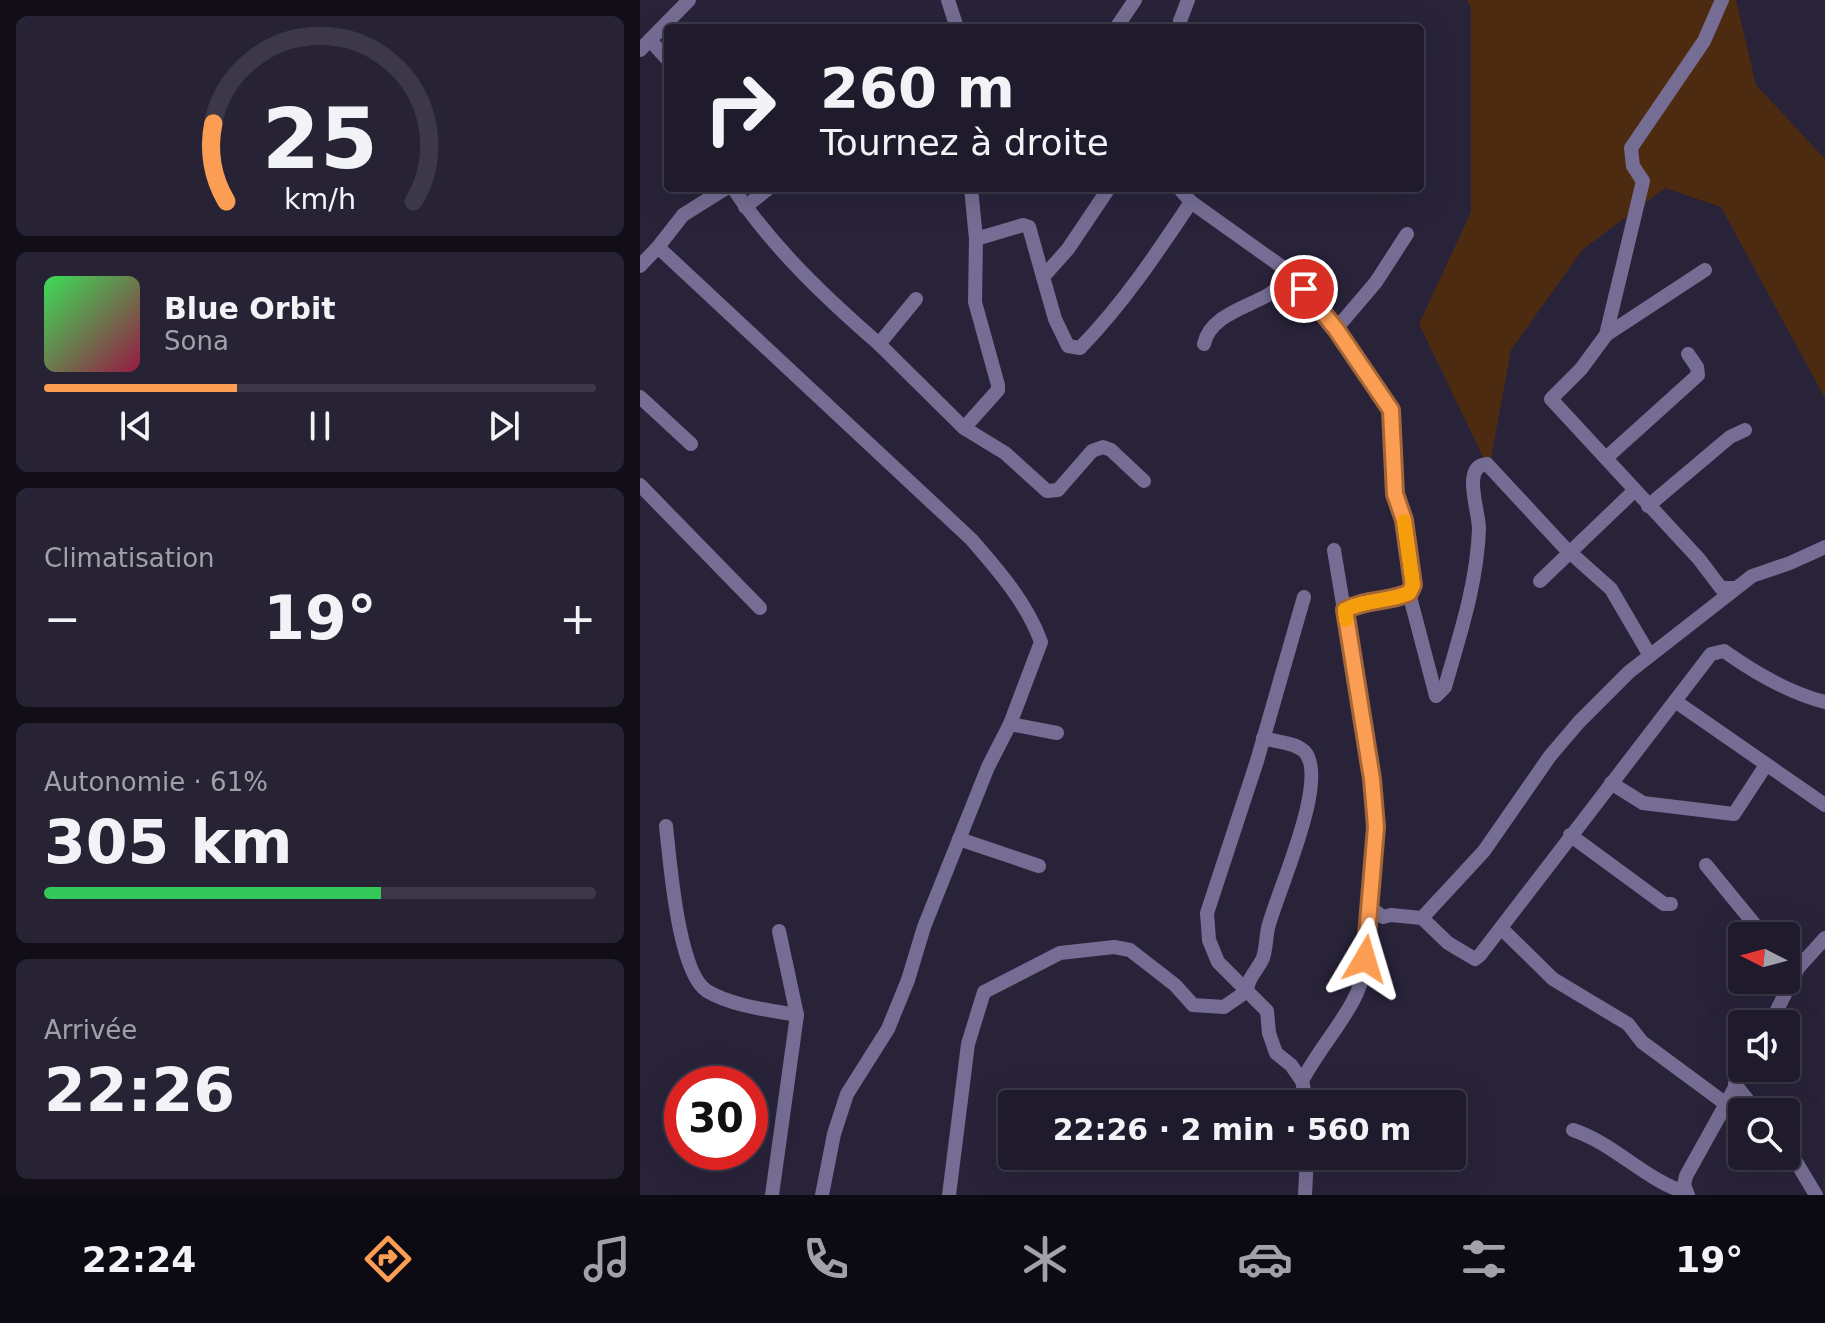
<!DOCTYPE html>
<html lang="fr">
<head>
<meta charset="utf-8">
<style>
	:root { --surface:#1f1a2c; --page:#272334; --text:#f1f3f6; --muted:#a1a1a9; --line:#3c3848; --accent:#fc9d54 }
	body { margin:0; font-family:"DejaVu Sans",sans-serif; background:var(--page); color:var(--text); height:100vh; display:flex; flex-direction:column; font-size:30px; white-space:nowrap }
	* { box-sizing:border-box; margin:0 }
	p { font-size:26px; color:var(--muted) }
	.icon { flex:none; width:44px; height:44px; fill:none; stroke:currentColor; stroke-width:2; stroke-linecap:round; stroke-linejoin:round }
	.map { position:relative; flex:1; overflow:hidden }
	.sheet { display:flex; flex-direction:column; gap:16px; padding:16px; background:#110e18; width:640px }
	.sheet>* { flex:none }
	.hud { position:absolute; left:24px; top:24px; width:760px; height:168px; border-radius:8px; box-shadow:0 8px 32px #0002,0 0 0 2px var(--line); background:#1f1a2c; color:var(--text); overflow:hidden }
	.needle { width:52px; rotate:276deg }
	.tools { position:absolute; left:1088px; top:922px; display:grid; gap:16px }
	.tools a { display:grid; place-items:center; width:72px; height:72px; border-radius:8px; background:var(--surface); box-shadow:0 8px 32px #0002,0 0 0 2px var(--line); font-size:40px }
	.speed { position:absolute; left:24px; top:1066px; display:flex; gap:16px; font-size:40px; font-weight:700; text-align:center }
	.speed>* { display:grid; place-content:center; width:104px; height:104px; border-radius:50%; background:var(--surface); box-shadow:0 8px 32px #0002,0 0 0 2px var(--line); line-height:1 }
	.speed .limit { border:12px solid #d22; background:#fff; color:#111 }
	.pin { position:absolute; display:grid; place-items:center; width:68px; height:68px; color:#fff; margin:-34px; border:4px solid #fff; border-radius:50%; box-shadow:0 2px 8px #0007 }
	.me { position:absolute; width:88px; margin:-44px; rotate:7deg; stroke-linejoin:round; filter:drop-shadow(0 0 6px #0008) }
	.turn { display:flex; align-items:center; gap:28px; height:168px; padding:0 24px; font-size:36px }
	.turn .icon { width:104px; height:104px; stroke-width:2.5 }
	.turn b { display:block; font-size:56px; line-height:68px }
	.big { font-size:60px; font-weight:800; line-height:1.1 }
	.sheet .card { flex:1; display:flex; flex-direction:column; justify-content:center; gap:12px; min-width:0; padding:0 28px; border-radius:12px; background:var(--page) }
	.sheet .dial { align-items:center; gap:0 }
	.dial svg { height:208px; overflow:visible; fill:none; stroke:var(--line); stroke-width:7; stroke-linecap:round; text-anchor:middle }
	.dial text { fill:var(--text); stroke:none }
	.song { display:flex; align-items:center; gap:24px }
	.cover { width:96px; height:96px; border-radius:12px; background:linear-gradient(135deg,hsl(130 70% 55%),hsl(340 70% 35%)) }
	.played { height:8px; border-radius:4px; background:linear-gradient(90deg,var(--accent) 35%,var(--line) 35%) }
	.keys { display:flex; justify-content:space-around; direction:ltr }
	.heat { display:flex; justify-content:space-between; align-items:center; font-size:44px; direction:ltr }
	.charge { height:12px; border-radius:6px; background:linear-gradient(90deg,#34c759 61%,var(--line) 0) }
	.trip { position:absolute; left:358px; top:1090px; width:468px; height:80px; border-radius:8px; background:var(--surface); box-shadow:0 8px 32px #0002,0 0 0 2px var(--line); font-weight:800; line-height:80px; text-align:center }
	.dock { display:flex; height:128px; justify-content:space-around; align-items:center; background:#0c0a12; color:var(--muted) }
	.dock .icon { width:56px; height:56px }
	.dock .active { color:var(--accent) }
	.dock b { font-size:36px; color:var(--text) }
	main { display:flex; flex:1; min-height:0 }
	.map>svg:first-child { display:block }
	.green { fill:#4c2b11 }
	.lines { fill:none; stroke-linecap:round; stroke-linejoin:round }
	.minor { stroke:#766d94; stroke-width:14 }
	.route-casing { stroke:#a46637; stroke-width:20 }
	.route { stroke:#fc9d54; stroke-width:14 }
	.slow { stroke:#f59e0b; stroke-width:14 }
</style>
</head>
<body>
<main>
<section class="sheet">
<div class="card dial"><svg viewBox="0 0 100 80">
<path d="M14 69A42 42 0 1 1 86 69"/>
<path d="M14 69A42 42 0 0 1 9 39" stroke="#fc9d54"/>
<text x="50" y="56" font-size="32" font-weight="700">25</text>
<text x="50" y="72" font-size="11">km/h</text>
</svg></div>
<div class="card">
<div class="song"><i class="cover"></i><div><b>Blue Orbit</b><p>Sona</p></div></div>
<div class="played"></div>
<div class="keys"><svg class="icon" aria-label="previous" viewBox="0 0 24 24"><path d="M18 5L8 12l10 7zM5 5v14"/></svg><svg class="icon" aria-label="pause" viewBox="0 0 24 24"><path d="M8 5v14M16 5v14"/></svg><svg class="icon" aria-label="next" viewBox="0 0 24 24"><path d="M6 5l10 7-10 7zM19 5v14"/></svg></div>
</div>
<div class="card"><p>Climatisation</p>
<div class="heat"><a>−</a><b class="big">19°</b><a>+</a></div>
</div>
<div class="card"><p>Autonomie · 61%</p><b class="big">305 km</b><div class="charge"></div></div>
<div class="card"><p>Arrivée</p><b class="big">22:26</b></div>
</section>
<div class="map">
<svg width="1185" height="1195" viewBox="0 0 1185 1195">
	<rect width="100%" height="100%" fill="#29233a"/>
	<polygon class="green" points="827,0 1096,0 1116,85 1185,159 1185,398 1081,207 1025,188 943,249 871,350 849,469 779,324 831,212 831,8"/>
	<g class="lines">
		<g class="minor">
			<polyline points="308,0 317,28"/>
			<polyline points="1082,0 1064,41 991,148 993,166 1003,181 966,335 941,369 911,399 1059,559 1081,588 1094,588"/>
			<polyline points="476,28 495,0"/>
			<polyline points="541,28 540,21 548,0"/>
			<polyline points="10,40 28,60"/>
			<polyline points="0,50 49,0"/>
			<path d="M93,188C132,247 186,298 239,344"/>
			<polyline points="331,188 336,239 383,225 389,227 403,277"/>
			<path d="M469,188L428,249L403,277L415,319L428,346L440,348C483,304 517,253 551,202L652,274L696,329L751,410L755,494L764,520L773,585L769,593L796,696L805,687C820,634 837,584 839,529C839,510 821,466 847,464L924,547L971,589L1009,654"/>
			<polyline points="539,188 551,202"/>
			<polyline points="105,207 129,188"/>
			<polyline points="18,247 43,215 86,188"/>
			<path d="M0,266L18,247L331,539C358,570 387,603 401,642L370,724L348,767L284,927L268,980L248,1029L207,1094L194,1134L182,1195"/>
			<polyline points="276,299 239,344 324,428 365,453 407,491 418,490 452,451 463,447 471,450 504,481"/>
			<polyline points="696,329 736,282 767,234"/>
			<polyline points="966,335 1065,270"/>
			<path d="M564,344C570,316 605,308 628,295C637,290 644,281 652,274"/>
			<polyline points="0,397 51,444"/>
			<polyline points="324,428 358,390 358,385 335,302 336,239"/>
			<polyline points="966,458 1058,375 1057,367 1048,354"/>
			<polyline points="0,485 120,608"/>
			<polyline points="1008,506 1090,437 1105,430"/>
			<polyline points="694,550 732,779 736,827 731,908"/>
			<polyline points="900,581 994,491"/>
			<polyline points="664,597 617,761 567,913 569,940 578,962 627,1011 629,1033 636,1053 651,1065 662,1081 667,1104"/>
			<path d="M705,610C726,600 748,602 769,593"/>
			<polyline points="1035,701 1185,805"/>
			<polyline points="370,724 417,733"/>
			<polyline points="971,783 1003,803 1094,814 1126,765"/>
			<path d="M26,826C30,861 38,973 67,991C92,1006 129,1010 157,1015"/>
			<polyline points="930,835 1024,904 1031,904"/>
			<polyline points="319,839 399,866"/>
			<polyline points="1066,865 1124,936"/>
			<path d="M782,918L808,943L835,959L840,955L1071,654L1084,651C1115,673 1149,693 1185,702"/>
			<polyline points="861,928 913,979 988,1024 1002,1042 1086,1104 1046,1176 1044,1185 1048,1195"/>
			<polyline points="1130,1024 1158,968 1185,938"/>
			<path d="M662,1081C677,1052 698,1029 713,1001C728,975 728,937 731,908L743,917L751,915L782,918L844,851L910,756L939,722L989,672L1112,576L1150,563L1185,547"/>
			<polyline points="1095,1084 1110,1103 1122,1112"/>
			<polyline points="1086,1104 1105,1068"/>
			<path d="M933,1130C975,1144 1005,1180 1047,1193"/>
			<polyline points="1146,1145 1176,1195"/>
			<polyline points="132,1195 157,1015 139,931"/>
			<path d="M309,1195L328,1044L344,992L420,953L474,947L490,950L535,985L553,1005L584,1007L607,991C608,977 617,971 623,958C626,949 626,938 628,928C636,894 691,778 664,751C654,742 636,742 623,738"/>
			<polyline points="665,1195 667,1156"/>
		</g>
	</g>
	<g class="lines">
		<defs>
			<path id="route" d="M664,289L696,329L751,410L755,494L764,520L773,585L769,593C748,602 726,599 705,610L732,779L736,827L725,959"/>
		</defs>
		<use href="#route" class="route-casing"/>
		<use href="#route" class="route"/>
		<path class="slow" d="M706,620L705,610C726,599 748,602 769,593L773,585L764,521"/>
	</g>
</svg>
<div class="tools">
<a><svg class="needle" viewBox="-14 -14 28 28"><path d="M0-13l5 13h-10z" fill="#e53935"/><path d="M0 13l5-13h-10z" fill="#a1a1a9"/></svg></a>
<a><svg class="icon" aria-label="sound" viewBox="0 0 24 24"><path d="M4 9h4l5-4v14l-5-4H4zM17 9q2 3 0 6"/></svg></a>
<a><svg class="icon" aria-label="search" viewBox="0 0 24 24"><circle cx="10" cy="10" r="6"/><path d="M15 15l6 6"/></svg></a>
</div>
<div class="speed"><div class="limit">30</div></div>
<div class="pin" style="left:664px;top:289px;background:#d93025"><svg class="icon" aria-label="arrive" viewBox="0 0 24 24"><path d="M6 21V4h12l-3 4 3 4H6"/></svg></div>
<svg class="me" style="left:725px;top:959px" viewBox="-20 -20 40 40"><path d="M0-17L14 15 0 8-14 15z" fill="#fc9d54" stroke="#fff" stroke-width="4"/></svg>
<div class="trip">22:26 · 2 min · 560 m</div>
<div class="hud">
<div class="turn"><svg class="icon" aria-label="right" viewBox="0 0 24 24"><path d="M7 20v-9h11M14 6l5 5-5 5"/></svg><div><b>260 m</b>Tournez à droite</div></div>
</div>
</div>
</main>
<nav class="dock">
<b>22:24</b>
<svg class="icon active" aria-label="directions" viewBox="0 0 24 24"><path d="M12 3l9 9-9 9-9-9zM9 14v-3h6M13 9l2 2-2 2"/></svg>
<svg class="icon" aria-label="music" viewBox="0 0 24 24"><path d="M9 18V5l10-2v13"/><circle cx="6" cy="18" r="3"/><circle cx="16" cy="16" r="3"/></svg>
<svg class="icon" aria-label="phone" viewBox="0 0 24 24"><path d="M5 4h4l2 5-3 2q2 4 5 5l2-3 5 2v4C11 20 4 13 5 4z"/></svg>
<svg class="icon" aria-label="climate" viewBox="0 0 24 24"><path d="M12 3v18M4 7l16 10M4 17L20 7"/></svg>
<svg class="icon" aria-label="car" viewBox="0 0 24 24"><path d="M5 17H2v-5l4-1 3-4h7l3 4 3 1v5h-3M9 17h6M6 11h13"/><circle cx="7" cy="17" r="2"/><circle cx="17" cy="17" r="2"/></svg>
<svg class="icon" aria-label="filters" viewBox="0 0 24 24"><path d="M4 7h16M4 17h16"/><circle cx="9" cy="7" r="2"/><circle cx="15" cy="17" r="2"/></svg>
<b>19°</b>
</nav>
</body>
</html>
